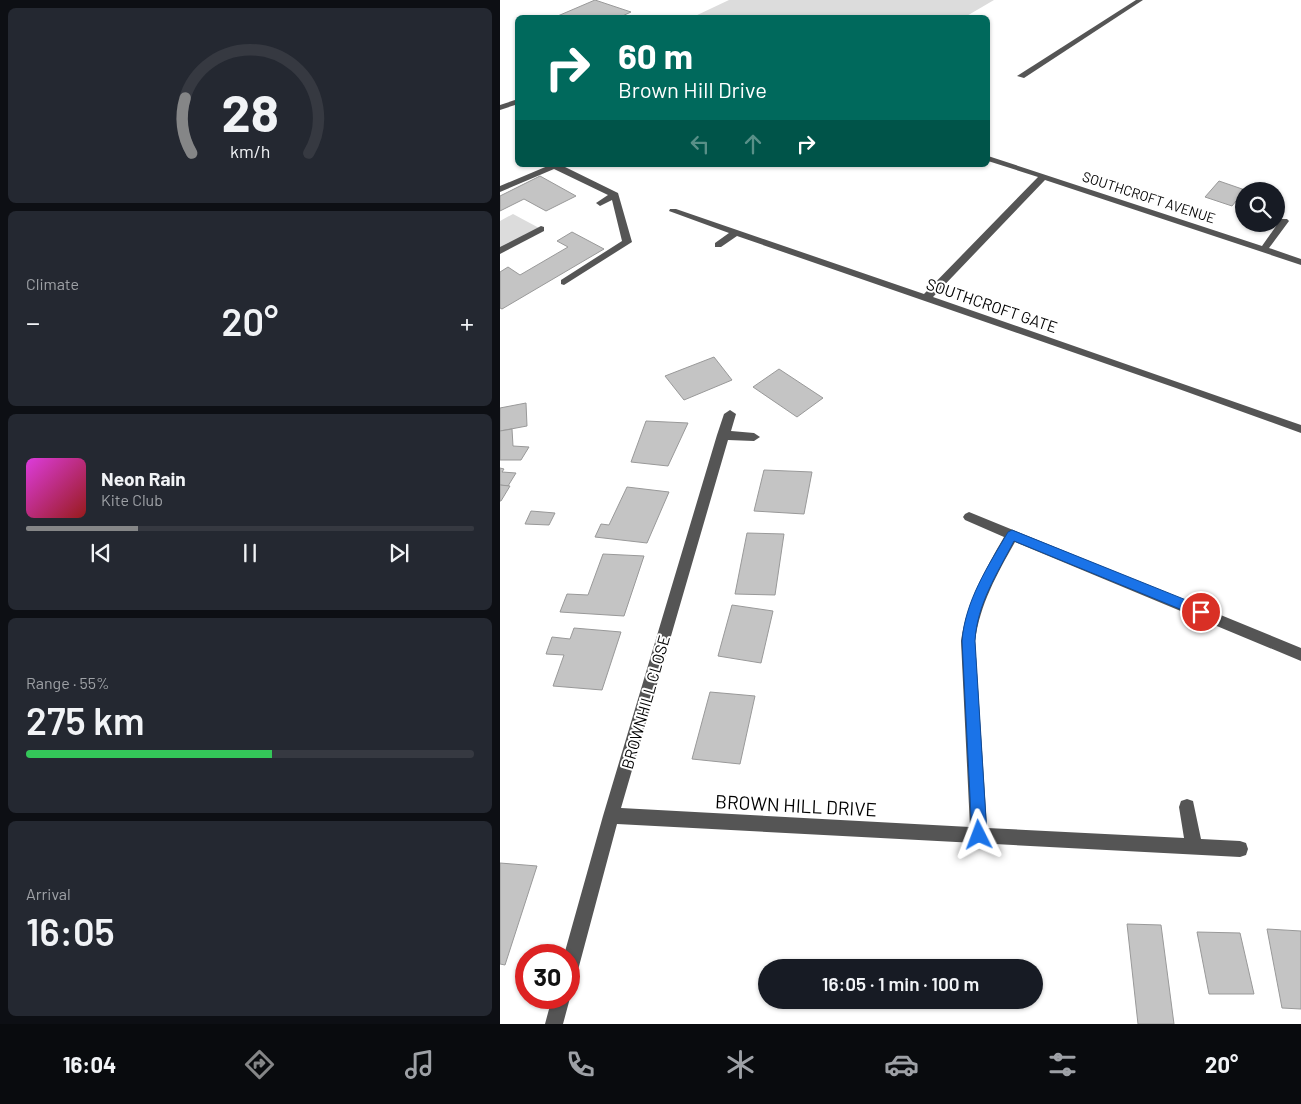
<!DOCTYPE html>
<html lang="en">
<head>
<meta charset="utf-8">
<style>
	:root { --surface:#171b24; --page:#242831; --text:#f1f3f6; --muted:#9ea1a6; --line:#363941; --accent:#858687 }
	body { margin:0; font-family:Barlow,sans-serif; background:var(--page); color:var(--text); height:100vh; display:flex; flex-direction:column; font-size:19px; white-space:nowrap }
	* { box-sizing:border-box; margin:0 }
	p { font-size:16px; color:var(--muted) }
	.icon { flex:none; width:28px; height:28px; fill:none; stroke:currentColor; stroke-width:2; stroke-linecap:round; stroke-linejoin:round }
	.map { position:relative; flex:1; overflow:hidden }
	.details { display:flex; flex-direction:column; gap:8px; padding:8px; background:#0d0f14; width:500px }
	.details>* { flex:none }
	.top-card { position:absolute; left:15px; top:15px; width:475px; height:152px; border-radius:8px; box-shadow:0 1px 4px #0004; background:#00695c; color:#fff; overflow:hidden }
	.tools { position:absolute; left:735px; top:182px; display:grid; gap:10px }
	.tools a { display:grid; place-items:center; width:50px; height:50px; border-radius:50%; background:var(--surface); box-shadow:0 1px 4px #0004; font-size:25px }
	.speed { position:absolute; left:15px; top:944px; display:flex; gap:10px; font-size:25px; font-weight:700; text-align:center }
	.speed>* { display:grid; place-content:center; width:65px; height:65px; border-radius:50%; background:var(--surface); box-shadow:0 1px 4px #0004; line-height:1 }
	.speed .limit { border:8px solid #d22; background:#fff; color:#111 }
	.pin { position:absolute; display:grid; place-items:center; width:42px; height:42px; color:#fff; margin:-21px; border:2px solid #fff; border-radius:50%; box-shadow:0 1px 5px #0007 }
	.me { position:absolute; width:55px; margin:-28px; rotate:357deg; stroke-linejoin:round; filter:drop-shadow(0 0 4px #0008) }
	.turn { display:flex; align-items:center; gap:18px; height:105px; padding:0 20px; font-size:22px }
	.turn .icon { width:65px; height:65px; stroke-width:2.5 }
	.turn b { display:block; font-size:35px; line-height:42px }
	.lanes { display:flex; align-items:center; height:48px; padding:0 20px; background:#0003; justify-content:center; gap:25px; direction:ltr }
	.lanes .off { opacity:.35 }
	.big { font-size:38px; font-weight:600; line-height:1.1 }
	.details .card { flex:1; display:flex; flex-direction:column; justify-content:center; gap:8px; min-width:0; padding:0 18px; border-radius:8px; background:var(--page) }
	.details .dial { align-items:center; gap:0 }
	.dial svg { height:130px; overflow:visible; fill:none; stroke:var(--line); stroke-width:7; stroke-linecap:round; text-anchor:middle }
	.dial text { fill:var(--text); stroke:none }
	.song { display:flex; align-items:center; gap:15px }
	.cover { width:60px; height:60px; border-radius:8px; background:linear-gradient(135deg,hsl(300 70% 55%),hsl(0 70% 35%)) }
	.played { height:5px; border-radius:2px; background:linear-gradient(90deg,var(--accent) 25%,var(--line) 25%) }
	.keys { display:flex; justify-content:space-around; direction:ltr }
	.heat { display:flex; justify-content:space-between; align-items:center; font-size:28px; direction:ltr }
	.charge { height:8px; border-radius:4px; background:linear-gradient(90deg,#34c759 55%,var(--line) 0) }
	.trip { position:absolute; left:258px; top:959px; width:285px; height:50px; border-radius:25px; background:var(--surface); box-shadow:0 1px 4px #0004; font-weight:600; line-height:50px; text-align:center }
	.menu { display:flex; height:80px; justify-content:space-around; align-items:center; background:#090b0e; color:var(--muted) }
	.menu .icon { width:35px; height:35px }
	.menu .current { color:var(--accent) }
	.menu b { font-size:22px; color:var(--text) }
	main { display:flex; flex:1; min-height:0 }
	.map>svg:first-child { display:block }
	.green { fill:#dcdcdc }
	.building { fill:#c4c4c4; stroke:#999 }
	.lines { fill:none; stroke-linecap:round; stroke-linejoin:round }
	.minor { fill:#555; fill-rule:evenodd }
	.route { fill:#1a73e8; stroke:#114b97 }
	.labels { text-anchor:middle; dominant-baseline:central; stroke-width:4; stroke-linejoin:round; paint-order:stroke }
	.far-street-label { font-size:14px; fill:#000; stroke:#fff }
	.street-label { font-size:16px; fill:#000; stroke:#fff }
	.near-street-label { font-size:19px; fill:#000; stroke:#fff }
</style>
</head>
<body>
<main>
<section class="details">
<div class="card dial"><svg viewBox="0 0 100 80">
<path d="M14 69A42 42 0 1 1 86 69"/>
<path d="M14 69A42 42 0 0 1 10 35" stroke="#858687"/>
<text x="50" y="56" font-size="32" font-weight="700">28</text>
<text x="50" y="72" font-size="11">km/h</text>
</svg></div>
<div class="card"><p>Climate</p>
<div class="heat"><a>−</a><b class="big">20°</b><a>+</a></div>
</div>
<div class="card">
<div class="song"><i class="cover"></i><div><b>Neon Rain</b><p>Kite Club</p></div></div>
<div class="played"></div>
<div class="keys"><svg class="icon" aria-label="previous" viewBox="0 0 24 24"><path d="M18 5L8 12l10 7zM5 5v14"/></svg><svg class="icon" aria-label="pause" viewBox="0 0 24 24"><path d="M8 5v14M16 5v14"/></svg><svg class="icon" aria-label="next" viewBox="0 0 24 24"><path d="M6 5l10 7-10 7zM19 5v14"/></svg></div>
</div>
<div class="card"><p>Range · 55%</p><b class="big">275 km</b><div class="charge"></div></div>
<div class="card"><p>Arrival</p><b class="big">16:05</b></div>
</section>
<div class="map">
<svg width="801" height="1024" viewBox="0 0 801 1024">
	<rect width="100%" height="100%" fill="#fff"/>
	<g class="green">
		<polygon points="229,0 494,0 465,17 193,17"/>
		<polygon points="13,214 41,229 0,251 0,221"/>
	</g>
	<g class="building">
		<polygon points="95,0 131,12 118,18 53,18"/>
		<polygon points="40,176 76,196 46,211 24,199 0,211 0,196"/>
		<polygon points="719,181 745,190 732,206 705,197"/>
		<polygon points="72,232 104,249 2,309 0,308 0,272 8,267 20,275 68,247 57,241"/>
		<polygon points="214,357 232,380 184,400 165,376"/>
		<polygon points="279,369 323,398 297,417 253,387"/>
		<polygon points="26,403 27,426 0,431 0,408"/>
		<polygon points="146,421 188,423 168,466 131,462"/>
		<polygon points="12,429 13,446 29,447 21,460 0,460 0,431"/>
		<polygon points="0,468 4,469 2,472 16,473 8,486 0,485"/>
		<polygon points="264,470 312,472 304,514 254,511"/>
		<polygon points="0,485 10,486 1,501 0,501"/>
		<polygon points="127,487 169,492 147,543 95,537 101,524 109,525"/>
		<polygon points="31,511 55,513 49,525 25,524"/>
		<polygon points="247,533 284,534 275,595 235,594"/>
		<polygon points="103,554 144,556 124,616 60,612 67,594 88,595"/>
		<polygon points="232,605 273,611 261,663 218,656"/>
		<polygon points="74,628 121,632 102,690 53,686 64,655 46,654 52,637 70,639"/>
		<polygon points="210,692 255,696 240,764 192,759"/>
		<polygon points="0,863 37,866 5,965 0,964"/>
		<polygon points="627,924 661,925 674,1024 638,1024"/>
		<polygon points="767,929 801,931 801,1009 782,1008"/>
		<polygon points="697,932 740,933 754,994 709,994"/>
	</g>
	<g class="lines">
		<g class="minor">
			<polygon points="636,0 643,0 524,78 517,76"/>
			<polygon points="18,99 18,104 0,110 0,105"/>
			<polygon points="488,156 762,246 781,219 787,219 789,221 769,248 801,259 801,265 545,180 433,297 801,425 801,433 676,388 237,236 221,247 215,247 215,243 229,233 169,211 170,209 176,209 424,294 538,177 488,161"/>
			<polygon points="50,165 61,165 118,193 132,242 64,285 61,284 61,280 122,241 112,200 100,206 96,203 108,195 54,169 0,192 0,186"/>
			<polygon points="41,226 44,227 44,231 0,254 0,247"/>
			<path d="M230,410L236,414L231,431L254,433L260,437L254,441L228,440L121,808L470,827L461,641C467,602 485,570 504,537L465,520L463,517L465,514L469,512L801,648V661L515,542C497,574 480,604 475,641L487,828L684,838L679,807L681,801L687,799L693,801L701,839L740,841L746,843L748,849L746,855L740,857L117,824L78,970L75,976L69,979V955H64L103,816L217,435L224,414Z"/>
			<polygon points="69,995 70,998 63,1024 45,1024 52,998 69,998"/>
		</g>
	</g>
	<path class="route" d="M512,530L706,608L708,612L706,616L701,617L697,616L514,541C497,574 477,604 475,641L487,835L485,840L479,842L474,840L472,835L462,641C465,601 488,566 508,532Z"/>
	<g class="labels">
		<g class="far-street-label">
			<text transform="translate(649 197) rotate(18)">SOUTHCROFT AVENUE</text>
		</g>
		<g class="street-label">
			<text transform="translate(492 305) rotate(19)">SOUTHCROFT GATE</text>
			<text transform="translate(145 702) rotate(-74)">BROWNHILL CLOSE</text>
		</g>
		<g class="near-street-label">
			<text transform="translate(296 805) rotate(3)">BROWN HILL DRIVE</text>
		</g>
	</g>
</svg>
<div class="tools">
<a><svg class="icon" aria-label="search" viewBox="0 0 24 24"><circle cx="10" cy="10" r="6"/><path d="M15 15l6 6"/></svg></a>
</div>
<div class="speed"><div class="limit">30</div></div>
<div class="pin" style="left:701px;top:612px;background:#d93025"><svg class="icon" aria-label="arrive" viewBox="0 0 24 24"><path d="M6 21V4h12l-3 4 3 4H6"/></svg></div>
<svg class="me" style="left:479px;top:835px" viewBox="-20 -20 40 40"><path d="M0-17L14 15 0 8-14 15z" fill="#1a73e8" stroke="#fff" stroke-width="4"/></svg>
<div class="trip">16:05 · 1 min · 100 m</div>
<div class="top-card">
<div class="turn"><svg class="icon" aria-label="right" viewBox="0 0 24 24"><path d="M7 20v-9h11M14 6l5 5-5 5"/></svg><div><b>60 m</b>Brown Hill Drive</div></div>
<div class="lanes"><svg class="icon off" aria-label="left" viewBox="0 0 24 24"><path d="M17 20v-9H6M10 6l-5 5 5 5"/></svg><svg class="icon off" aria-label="ahead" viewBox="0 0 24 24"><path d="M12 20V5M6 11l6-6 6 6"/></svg><svg class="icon" aria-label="right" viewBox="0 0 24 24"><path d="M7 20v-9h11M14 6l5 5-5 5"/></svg></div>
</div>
</div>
</main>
<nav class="menu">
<b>16:04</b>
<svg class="icon current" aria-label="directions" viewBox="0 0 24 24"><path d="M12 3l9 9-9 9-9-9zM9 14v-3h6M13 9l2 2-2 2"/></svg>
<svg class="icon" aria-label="music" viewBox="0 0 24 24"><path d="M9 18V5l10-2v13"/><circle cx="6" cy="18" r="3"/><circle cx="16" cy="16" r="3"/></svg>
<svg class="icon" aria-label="phone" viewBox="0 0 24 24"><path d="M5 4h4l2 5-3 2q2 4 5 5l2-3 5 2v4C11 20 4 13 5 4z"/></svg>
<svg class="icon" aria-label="climate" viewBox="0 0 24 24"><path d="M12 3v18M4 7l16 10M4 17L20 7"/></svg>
<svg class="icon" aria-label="car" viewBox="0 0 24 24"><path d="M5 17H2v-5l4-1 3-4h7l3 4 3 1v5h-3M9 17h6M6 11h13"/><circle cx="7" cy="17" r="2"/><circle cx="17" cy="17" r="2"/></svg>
<svg class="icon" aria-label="filters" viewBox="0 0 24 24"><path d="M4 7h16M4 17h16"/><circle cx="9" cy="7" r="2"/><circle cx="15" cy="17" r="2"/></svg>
<b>20°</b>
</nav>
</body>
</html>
